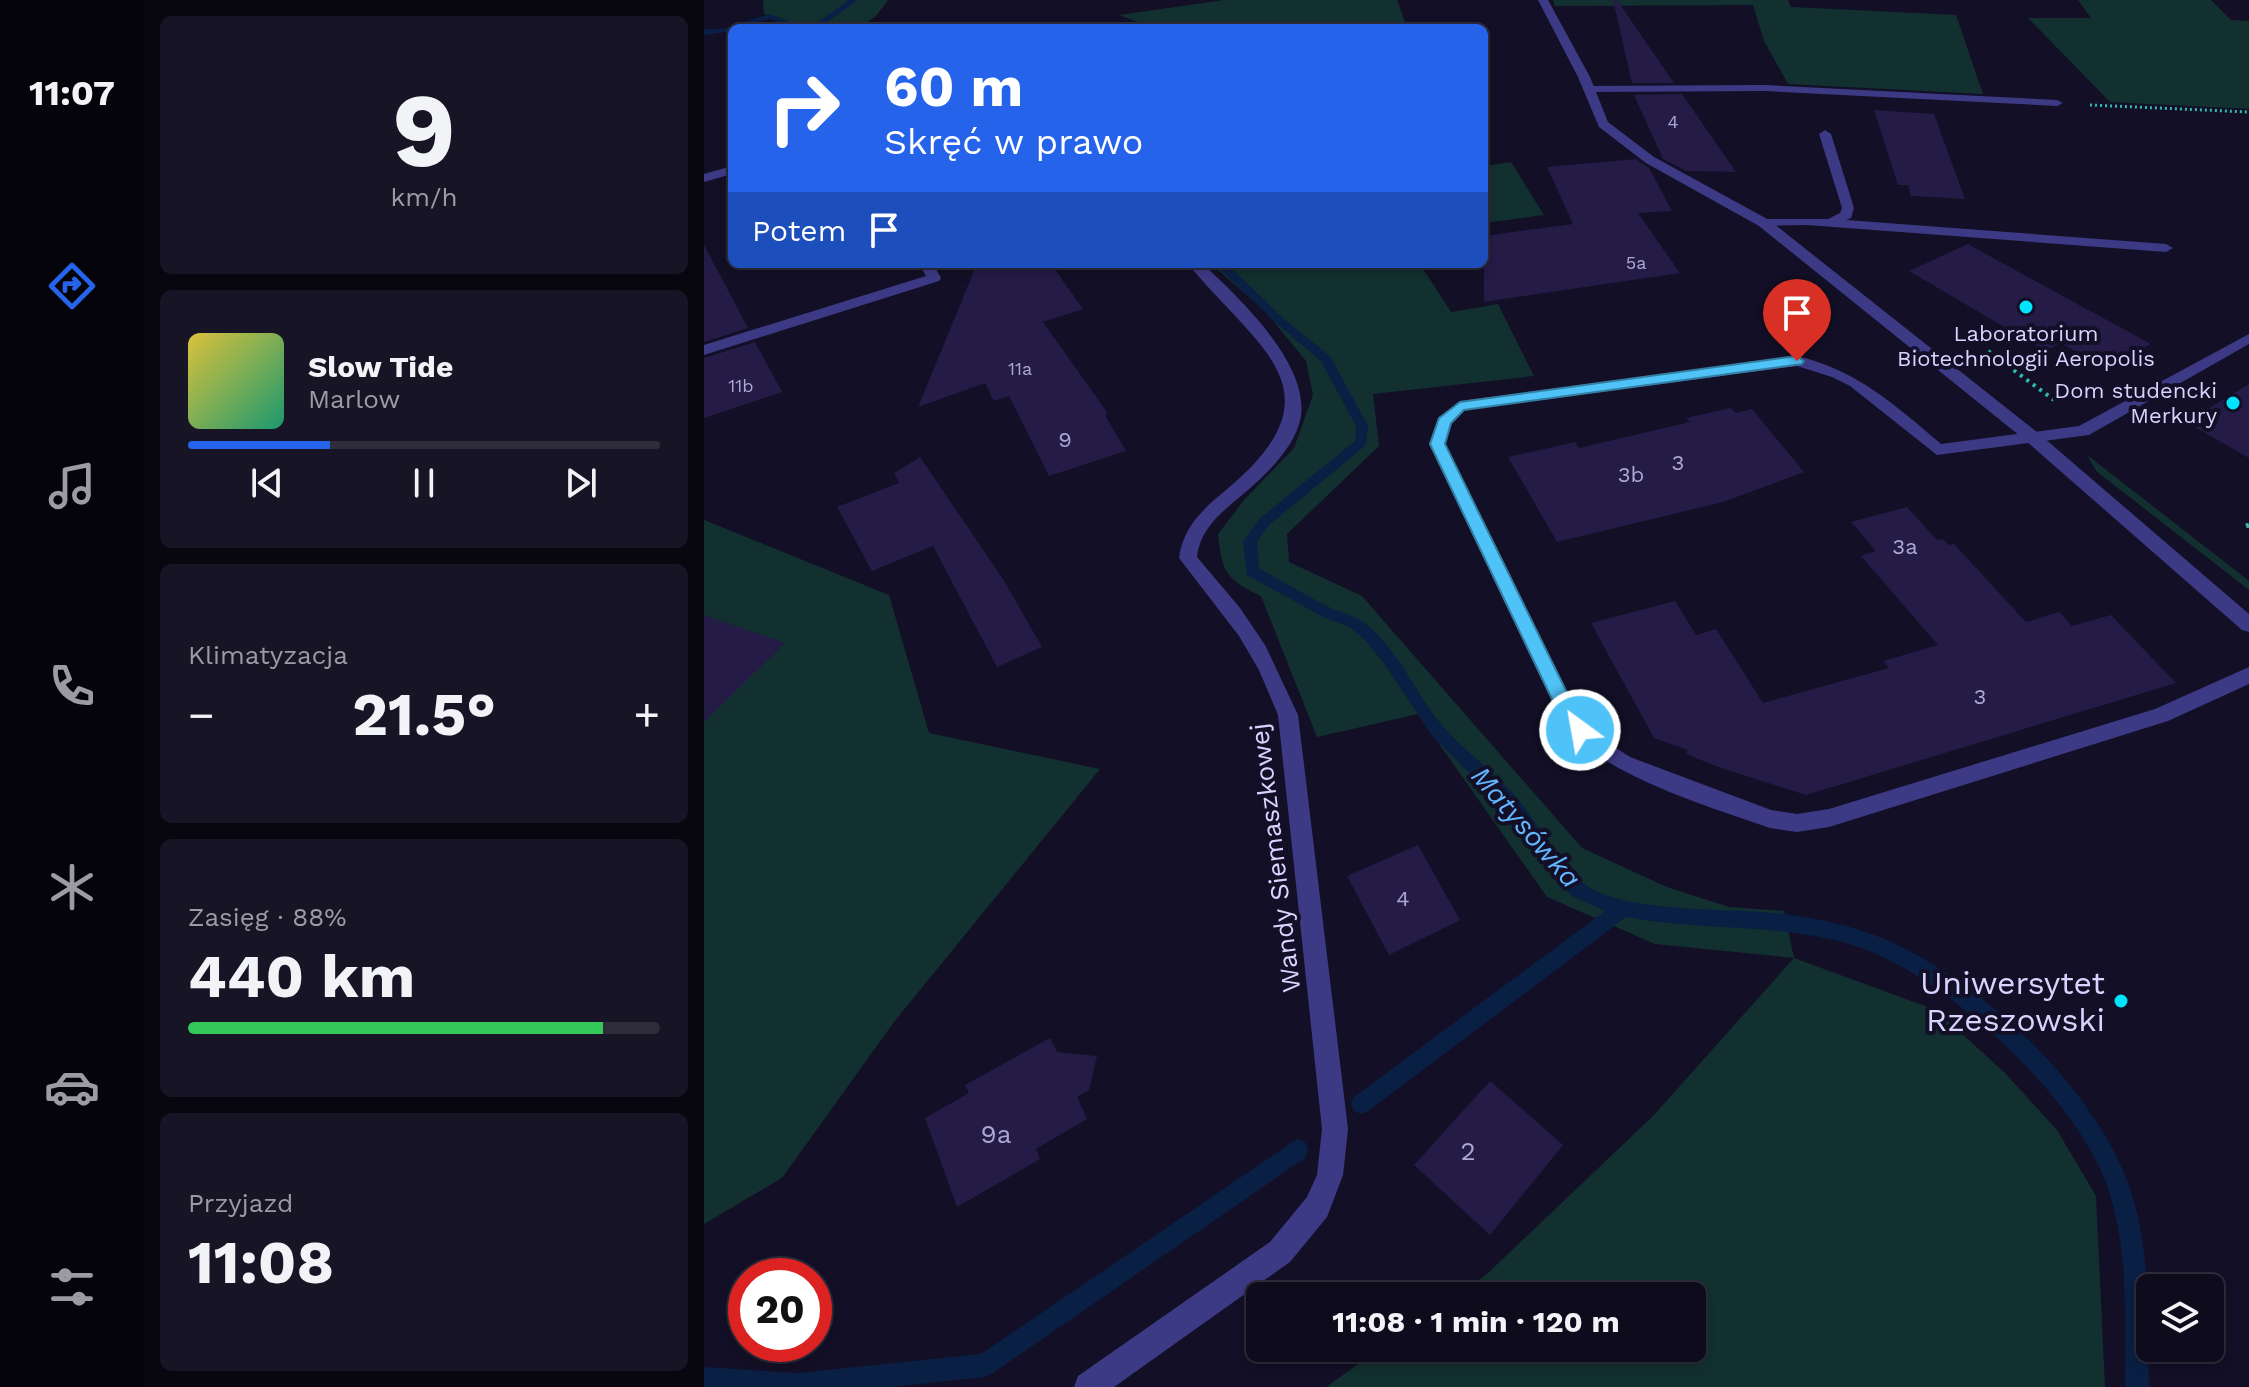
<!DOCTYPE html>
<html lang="pl">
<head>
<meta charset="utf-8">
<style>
	:root { --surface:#0e0b1c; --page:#171425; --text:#f1f3f6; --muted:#9b9ba3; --line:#2e2b3b; --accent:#2563eb }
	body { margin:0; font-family:"Work Sans",sans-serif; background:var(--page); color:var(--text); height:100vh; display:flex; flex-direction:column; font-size:30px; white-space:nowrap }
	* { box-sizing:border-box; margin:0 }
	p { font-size:26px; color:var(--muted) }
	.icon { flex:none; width:44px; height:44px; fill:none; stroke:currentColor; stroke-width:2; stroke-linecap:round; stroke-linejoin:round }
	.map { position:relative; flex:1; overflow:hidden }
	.sheet { display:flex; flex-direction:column; gap:16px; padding:16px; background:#08060f; width:560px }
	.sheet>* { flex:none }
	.banner { position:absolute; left:24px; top:24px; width:760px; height:244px; border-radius:12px; box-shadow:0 4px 12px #0003,0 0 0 2px var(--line); background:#2563eb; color:#fff; overflow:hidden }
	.controls { position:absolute; left:1432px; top:1274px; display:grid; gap:16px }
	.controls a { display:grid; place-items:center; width:88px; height:88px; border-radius:12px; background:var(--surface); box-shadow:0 4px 12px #0003,0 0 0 2px var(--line); font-size:40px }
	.speed { position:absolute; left:24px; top:1258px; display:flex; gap:16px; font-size:40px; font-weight:700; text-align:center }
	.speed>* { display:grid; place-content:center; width:104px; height:104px; border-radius:50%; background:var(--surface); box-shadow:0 4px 12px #0003,0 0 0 2px var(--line); line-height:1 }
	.speed .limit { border:12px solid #d22; background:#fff; color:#111 }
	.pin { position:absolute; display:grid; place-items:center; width:68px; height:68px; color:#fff; margin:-82px -34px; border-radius:50% 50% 50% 0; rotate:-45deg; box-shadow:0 0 8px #0007 }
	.pin .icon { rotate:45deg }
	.me { position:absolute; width:88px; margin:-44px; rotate:328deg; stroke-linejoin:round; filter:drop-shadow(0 0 6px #0008) }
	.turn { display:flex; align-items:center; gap:28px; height:168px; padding:0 24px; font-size:36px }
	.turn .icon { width:104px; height:104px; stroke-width:2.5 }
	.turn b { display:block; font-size:56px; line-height:68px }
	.then { display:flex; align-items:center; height:76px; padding:0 24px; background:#0003; gap:16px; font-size:30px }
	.big { font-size:60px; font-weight:700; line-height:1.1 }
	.sheet .card { flex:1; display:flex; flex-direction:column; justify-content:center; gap:12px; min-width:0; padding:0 28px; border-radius:12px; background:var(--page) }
	.sheet .dial { align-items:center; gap:0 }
	.dial b { font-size:104px; line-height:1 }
	.song { display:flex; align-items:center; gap:24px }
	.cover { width:96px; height:96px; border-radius:12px; background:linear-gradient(135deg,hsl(50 70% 55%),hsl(160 70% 35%)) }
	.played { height:8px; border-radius:4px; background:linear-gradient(90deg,var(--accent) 30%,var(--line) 30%) }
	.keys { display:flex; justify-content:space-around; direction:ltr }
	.heat { display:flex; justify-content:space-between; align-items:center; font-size:44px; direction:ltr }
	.charge { height:12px; border-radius:6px; background:linear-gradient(90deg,#34c759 88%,var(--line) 0) }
	.trip { position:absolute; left:542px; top:1282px; width:460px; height:80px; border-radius:12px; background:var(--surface); box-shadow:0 4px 12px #0003,0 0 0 2px var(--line); font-weight:700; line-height:80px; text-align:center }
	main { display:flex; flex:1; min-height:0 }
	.tabs { display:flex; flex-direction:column; width:144px; justify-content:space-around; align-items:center; background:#06040b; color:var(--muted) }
	.tabs .icon { width:56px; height:56px }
	.tabs .active { color:var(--accent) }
	.tabs b { font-size:36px; color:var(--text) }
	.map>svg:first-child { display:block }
	.green { fill:#12302f }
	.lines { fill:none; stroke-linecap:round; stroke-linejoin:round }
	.stream { fill:#0a1f44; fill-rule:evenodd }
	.building { fill:#241b47 }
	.path-far2 { stroke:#2fb8b0; stroke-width:3; stroke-dasharray:2 3; stroke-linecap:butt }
	.path-far1 { stroke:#2fb8b0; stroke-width:4; stroke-dasharray:3 5; stroke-linecap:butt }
	.path { stroke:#2fb8b0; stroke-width:5; stroke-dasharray:4 6; stroke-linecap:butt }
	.service { fill:#3d3a85; fill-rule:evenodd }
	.minor { fill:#3d3a85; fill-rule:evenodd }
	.route { fill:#4fc3f7; stroke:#337fa1; stroke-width:2 }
	.poi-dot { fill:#00e5ff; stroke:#130f26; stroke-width:3 }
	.labels { text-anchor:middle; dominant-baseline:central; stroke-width:8; stroke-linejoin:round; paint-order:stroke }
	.far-number-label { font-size:18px; fill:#aca6d1 }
	.far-poi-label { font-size:22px; fill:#d9d4ff; stroke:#130f26 }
	.number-label { font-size:22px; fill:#aca6d1 }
	.street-label { font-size:26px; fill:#d9d4ff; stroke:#130f26 }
	.near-number-label { font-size:26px; fill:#aca6d1 }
	.water-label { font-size:28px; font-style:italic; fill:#62b6ff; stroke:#130f26 }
	.near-poi-label { font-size:32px; fill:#d9d4ff; stroke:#130f26; text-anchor:end }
</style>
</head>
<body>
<main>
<nav class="tabs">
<b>11:07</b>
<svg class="icon active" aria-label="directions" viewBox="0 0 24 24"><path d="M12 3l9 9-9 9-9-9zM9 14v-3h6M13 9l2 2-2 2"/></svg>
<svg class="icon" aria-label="music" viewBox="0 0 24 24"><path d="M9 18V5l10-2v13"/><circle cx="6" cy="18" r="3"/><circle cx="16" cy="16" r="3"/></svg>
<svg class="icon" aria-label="phone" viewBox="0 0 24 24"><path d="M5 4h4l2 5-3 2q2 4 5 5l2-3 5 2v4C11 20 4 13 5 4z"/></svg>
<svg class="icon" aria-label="climate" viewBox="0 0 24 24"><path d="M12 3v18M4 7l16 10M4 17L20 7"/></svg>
<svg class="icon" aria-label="car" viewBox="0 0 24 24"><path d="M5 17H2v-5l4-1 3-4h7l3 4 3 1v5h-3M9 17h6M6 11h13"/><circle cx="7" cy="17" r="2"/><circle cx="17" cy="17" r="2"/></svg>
<svg class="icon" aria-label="filters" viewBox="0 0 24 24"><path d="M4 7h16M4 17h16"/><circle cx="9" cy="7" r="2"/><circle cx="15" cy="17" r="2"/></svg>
</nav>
<section class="sheet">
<div class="card dial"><b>9</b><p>km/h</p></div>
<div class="card">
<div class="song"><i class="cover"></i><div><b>Slow Tide</b><p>Marlow</p></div></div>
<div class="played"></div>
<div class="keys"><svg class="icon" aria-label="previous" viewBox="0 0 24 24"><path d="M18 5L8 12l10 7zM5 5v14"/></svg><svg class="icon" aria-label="pause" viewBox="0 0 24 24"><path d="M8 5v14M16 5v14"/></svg><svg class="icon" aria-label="next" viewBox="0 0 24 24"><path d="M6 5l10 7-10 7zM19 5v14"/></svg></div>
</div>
<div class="card"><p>Klimatyzacja</p>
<div class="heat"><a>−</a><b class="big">21.5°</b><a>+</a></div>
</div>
<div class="card"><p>Zasięg · 88%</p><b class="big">440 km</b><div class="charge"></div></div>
<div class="card"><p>Przyjazd</p><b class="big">11:08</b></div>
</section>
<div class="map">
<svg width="1545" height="1387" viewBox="0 0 1545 1387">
	<rect width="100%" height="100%" fill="#130f26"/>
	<g class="green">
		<polygon points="59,0 184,0 172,16 155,28 90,28 60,14"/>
		<polygon points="520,0 693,0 703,28 450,28 415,15"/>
		<polygon points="849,0 1084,0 1087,7 1252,15 1279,94 1084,84 1060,41 1049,5 851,6"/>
		<polygon points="1374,0 1507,0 1527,20 1545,21 1545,109 1406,102 1324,18 1387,18"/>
		<polygon points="807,162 840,215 780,223 780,166"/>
		<path d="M507,264H716L747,312L794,304L830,376L669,394L675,446L583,534L585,562L658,596L878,848L963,887L1025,907L1080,911L1090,958L1232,1010L1301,1073L1353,1130L1392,1196L1401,1387H622L677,1348H988V1296H751L783,1274L950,1115L1090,958L951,944L843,897L714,714L613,737L557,596C522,579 518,573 514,534L540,500L590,448L609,395L602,361L560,310Z"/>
		<polygon points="1383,455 1545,581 1545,590 1392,471"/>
		<polygon points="0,520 185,595 225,733 396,769 190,1022 78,1178 0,1224"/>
	</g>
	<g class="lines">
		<g class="stream">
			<polygon points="145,0 154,0 115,28 106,28"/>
			<polygon points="66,14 100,28 89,28 66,19 28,28 28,31 0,35 0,29 17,29"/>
			<path d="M511,264H523L581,320L626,356L664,426L662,445L565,525L553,542L555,568C578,582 601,595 625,607C640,614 654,616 667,628C697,655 712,694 737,724C762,754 795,774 818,804C838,830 853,863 879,883C921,915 1026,907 1081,914C1114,919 1147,925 1178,938C1275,979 1391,1087 1426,1188C1447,1251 1444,1322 1445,1387H1421C1421,1322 1425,1251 1404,1188C1373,1097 1237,970 1145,944C1072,923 996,931 922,917L664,1111L657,1114L650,1111L647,1104L650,1097L901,911L868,896L849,877L803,810L729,737L679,662L660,639L645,627L619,617L543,575L539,542L555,519L651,441L652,426L617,361L573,324Z"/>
			<polygon points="593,1139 601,1142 604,1150 601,1158 289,1373 281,1377 187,1387 0,1387 0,1367 94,1373 277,1354"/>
		</g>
	</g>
	<g class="building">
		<polygon points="909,0 913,0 970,83 928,83"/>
		<polygon points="978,94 1032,172 982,171 959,159 930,95"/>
		<polygon points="1170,110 1230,114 1261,199 1207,196 1204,185 1194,185"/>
		<polygon points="932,159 945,168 968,211 934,213 976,273 780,302 780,236 869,224 843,167"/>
		<polygon points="1264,244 1322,276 1447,344 1402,368 1357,343 1341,351 1205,271"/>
		<polygon points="0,245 44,328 0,342"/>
		<polygon points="273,264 347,264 379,309 339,322 403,412 402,417 422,451 345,476 305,396 290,401 281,383 214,407"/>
		<polygon points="51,342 78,392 0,418 0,358"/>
		<polygon points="1545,384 1545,458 1482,422"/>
		<polygon points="1027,408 1032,413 1048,409 1100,472 1019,502 853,542 804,457 871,442 875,448 986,422 982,418"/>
		<polygon points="216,457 299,579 338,647 293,667 229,546 168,571 133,507 195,483 190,473"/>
		<polygon points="1203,507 1233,540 1239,539 1244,545 1250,544 1322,622 1355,612 1368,626 1407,615 1472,683 1102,795 1017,768 982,754 984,750 950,738 887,623 971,601 992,635 1012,629 1059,703 1185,668 1179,661 1234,645 1157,556 1172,551 1147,522"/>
		<polygon points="0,615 81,643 0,722"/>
		<polygon points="714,845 756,920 685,955 643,876"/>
		<polygon points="346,1038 353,1052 393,1056 385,1090 373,1097 383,1119 332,1149 336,1159 253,1207 221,1118 265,1093 261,1085"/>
		<polygon points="786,1081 859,1145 786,1235 710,1165"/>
	</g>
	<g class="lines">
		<polyline class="path-far2" points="1386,105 1545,112"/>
		<polyline class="path-far1" points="1284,351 1350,400"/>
		<polyline class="path" points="1542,526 1545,525"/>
		<g class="service">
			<polygon points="1061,85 1353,100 1359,103 1353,106 1061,91 884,92 878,89 884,86"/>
			<polygon points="1121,130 1127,134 1150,208 1147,218 1142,220 1462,244 1469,248 1462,252 1103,225 1055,226 1055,220 1060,219 1124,219 1136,213 1138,208 1115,134"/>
			<polygon points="28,166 28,174 0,182 0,174"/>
			<polygon points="215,264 229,264 237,278 235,281 0,355 0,345 222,276"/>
			<path d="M1545,334V344L1385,435L1233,455L1146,386L1128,377L1093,366L761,410L748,424L741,444L874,713L894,736L926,757L1067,810L1093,814L1125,809L1451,709L1545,667V684L1464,721L1125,827L1093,832L1066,828C1009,808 884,771 856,718L725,444L734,418L756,401L1093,356C1153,370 1191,405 1237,444L1375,426Z"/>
		</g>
		<g class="minor">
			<polygon points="834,0 844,0 886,77 904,122 950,157 1065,220 1333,432 1545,614 1545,632 1538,630 1321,440 1055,226 942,163 895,127 874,77"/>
			<path d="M484,264H499C535,298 604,362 597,416C592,446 565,471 544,490C521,510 497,525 493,557L536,608L561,645L594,715L644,1129L639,1175L623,1217L586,1262L410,1387H370L374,1376L566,1242L603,1197L613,1175L618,1129L574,715L555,670L535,636L475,558C479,527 499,509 522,490C641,391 554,349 484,264Z"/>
		</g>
	</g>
	<polygon class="route" points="1093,356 1100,361 1098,364 760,410 747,423 741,444 873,713 886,730 883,735 870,735 857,718 726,444 735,418 756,402"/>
	<g class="poi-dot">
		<circle cx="1322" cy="307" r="8"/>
		<circle cx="1529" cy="403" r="8"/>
		<circle cx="1417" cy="1001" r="8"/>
	</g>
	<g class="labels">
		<g class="far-number-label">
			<text x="969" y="121">4</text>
			<text x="932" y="262">5a</text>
			<text x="316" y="368">11a</text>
			<text x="37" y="385">11b</text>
		</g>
		<g class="far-poi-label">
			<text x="1322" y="333">Laboratorium<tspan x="1322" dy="25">Biotechnologii Aeropolis</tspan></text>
			<text x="1513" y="390" text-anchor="end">Dom studencki<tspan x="1513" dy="25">Merkury</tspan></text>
		</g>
		<g class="number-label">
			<text x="361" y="439">9</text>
			<text x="974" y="462">3</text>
			<text x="927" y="474">3b</text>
			<text x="1201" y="546">3a</text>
			<text x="1276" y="696">3</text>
			<text x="699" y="898">4</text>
		</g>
		<g class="street-label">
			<text transform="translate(571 858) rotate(-97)">Wandy Siemaszkowej</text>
		</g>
		<g class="near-number-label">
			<text x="292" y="1134">9a</text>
			<text x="764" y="1151">2</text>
		</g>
		<g class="water-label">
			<text transform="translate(822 827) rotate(49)">Matysówka</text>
		</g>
		<g class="near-poi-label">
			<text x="1401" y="983">Uniwersytet<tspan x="1401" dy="37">Rzeszowski</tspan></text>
		</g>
	</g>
</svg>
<div class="controls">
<a><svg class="icon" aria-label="layers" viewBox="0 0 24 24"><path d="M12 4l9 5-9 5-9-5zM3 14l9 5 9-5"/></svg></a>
</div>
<div class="speed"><div class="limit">20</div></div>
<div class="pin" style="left:1093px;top:361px;background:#d93025"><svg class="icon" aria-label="arrive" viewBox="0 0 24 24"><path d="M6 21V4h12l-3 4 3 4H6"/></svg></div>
<svg class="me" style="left:876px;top:730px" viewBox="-20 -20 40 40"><circle r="17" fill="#4fc3f7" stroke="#fff" stroke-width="3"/><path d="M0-11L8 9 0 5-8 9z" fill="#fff"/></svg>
<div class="trip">11:08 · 1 min · 120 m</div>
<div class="banner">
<div class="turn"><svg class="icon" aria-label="right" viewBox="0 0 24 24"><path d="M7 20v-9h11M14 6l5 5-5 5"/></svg><div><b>60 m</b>Skręć w prawo</div></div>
<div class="then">Potem<svg class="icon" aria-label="arrive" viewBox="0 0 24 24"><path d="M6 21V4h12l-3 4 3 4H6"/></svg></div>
</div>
</div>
</main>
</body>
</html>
